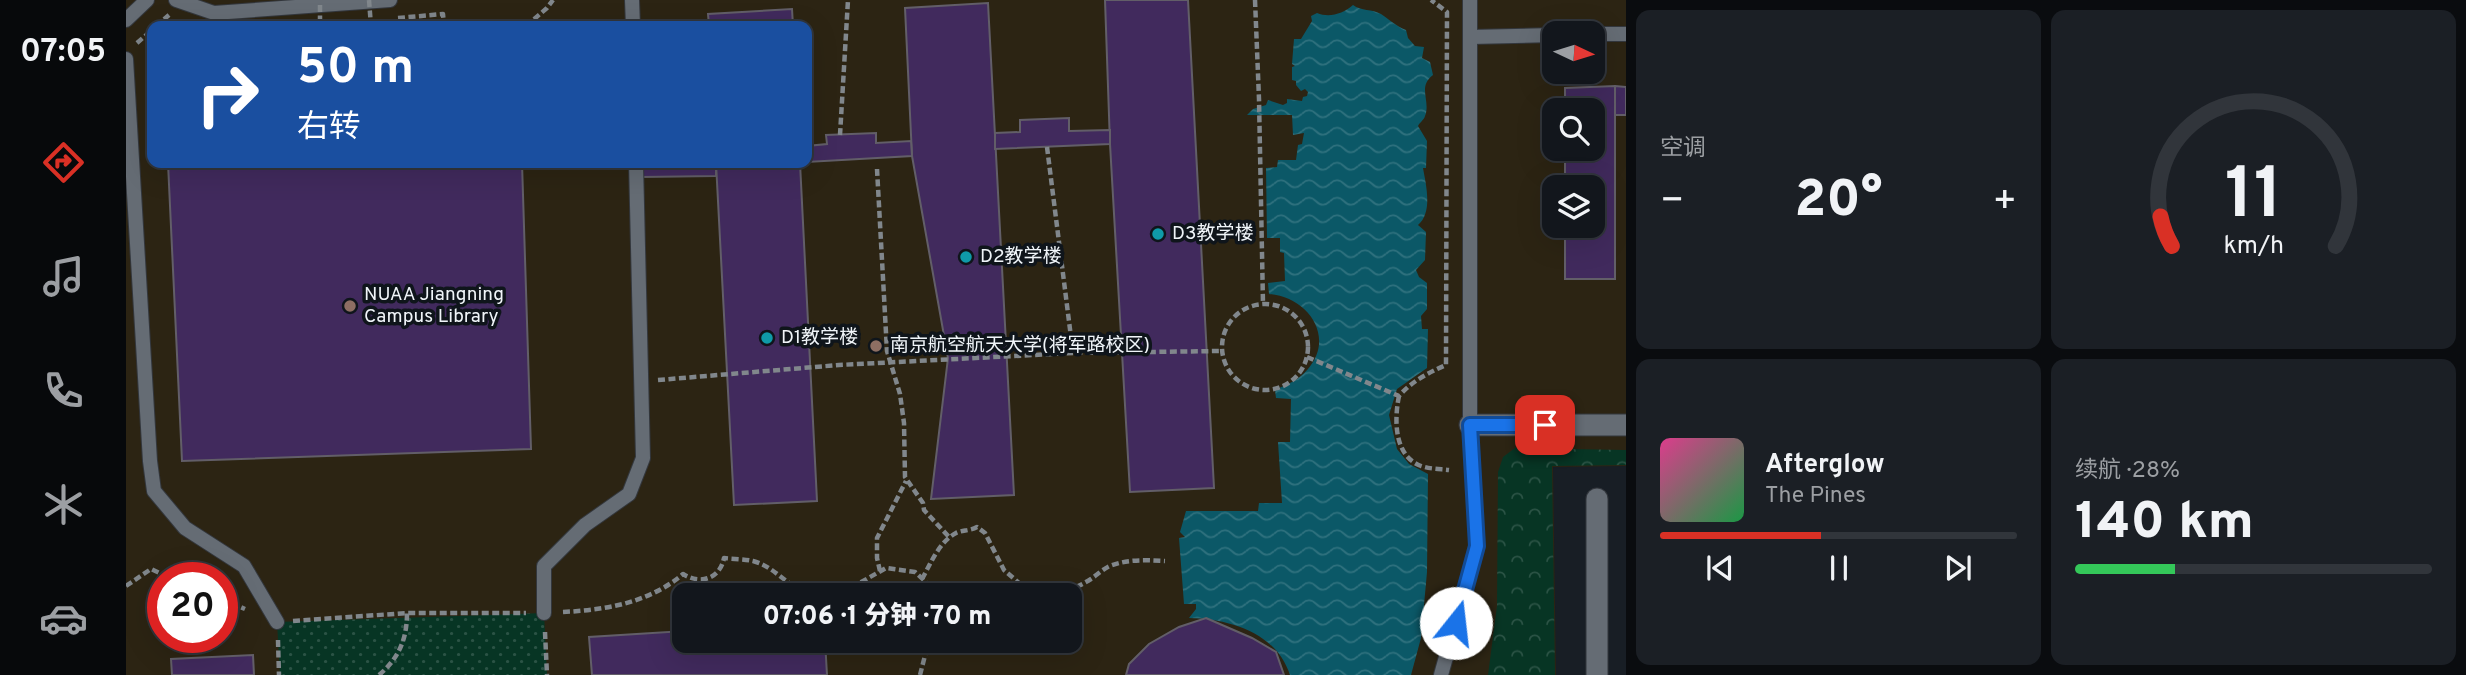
<!DOCTYPE html>
<html lang="zh">
<head>
<meta charset="utf-8">
<style>
	:root { --surface:#12161c; --page:#1b1f25; --text:#f1f3f6; --muted:#9c9fa3; --line:#31353b; --accent:#d93025 }
	body { margin:0; font-family:Overpass,"Noto Sans SC",sans-serif; background:var(--page); color:var(--text); height:100vh; display:flex; flex-direction:column; font-size:26px; white-space:nowrap }
	* { box-sizing:border-box; margin:0 }
	p { font-size:23px; color:var(--muted) }
	.icon { flex:none; width:38px; height:38px; fill:none; stroke:currentColor; stroke-width:2; stroke-linecap:round; stroke-linejoin:round }
	.map { position:relative; flex:1; overflow:hidden }
	.side { display:flex; flex-direction:column; gap:10px; padding:10px; background:#0a0c0f; width:840px }
	.side>* { flex:none }
	.hud { position:absolute; left:21px; top:21px; width:665px; height:147px; border-radius:14px; box-shadow:0 7px 28px #0002,0 0 0 2px var(--line); background:#1a4fa0; color:#fff; overflow:hidden }
	.needle { width:46px; rotate:94deg }
	.fabs { position:absolute; left:1416px; top:21px; display:grid; gap:14px }
	.fabs a { display:grid; place-items:center; width:63px; height:63px; border-radius:14px; background:var(--surface); box-shadow:0 7px 28px #0002,0 0 0 2px var(--line); font-size:35px }
	.speed { position:absolute; left:21px; top:562px; display:flex; gap:14px; font-size:35px; font-weight:700; text-align:center }
	.speed>* { display:grid; place-content:center; width:91px; height:91px; border-radius:50%; background:var(--surface); box-shadow:0 7px 28px #0002,0 0 0 2px var(--line); line-height:1 }
	.speed .limit { border:10px solid #d22; background:#fff; color:#111 }
	.pin { position:absolute; display:grid; place-items:center; width:60px; height:60px; color:#fff; margin:-30px; border-radius:14px; box-shadow:0 4px 10px #0006 }
	.me { position:absolute; width:77px; margin:-38px; rotate:16deg; stroke-linejoin:round; filter:drop-shadow(0 0 5px #0008) }
	.turn { display:flex; align-items:center; gap:24px; height:147px; padding:0 35px; font-size:32px }
	.turn .icon { width:91px; height:91px; stroke-width:2.5 }
	.turn b { display:block; font-size:49px; line-height:60px }
	.big { font-size:52px; font-weight:800; line-height:1.1 }
	.side .widget { flex:1; display:flex; flex-direction:column; justify-content:center; gap:10px; min-width:0; padding:0 24px; border-radius:14px; background:var(--page) }
	.side .dial { align-items:center; gap:0 }
	.dial svg { height:182px; overflow:visible; fill:none; stroke:var(--line); stroke-width:7; stroke-linecap:round; text-anchor:middle }
	.dial text { fill:var(--text); stroke:none }
	.song { display:flex; align-items:center; gap:21px }
	.cover { width:84px; height:84px; border-radius:10px; background:linear-gradient(135deg,hsl(330 70% 55%),hsl(140 70% 35%)) }
	.played { height:7px; border-radius:4px; background:linear-gradient(90deg,var(--accent) 45%,var(--line) 45%) }
	.keys { display:flex; justify-content:space-around; direction:ltr }
	.heat { display:flex; justify-content:space-between; align-items:center; font-size:38px; direction:ltr }
	.charge { height:10px; border-radius:5px; background:linear-gradient(90deg,#34c759 28%,var(--line) 0) }
	.side .tiles { flex:1; display:grid; gap:10px; grid-template-columns:repeat(2,1fr) }
	.trip { position:absolute; left:546px; top:583px; width:410px; height:70px; border-radius:14px; background:var(--surface); box-shadow:0 7px 28px #0002,0 0 0 2px var(--line); font-weight:800; line-height:70px; text-align:center }
	main { display:flex; flex:1; min-height:0 }
	.dock { display:flex; flex-direction:column; width:126px; justify-content:space-around; align-items:center; background:#07090b; color:var(--muted) }
	.dock .icon { width:49px; height:49px }
	.dock .active { color:var(--accent) }
	.dock b { font-size:32px; color:var(--text) }
	.map>svg:first-child { display:block }
	.education { fill:#2c2413; fill-rule:evenodd }
	.grass { fill:url(#grass-dots) }
	.forest { fill:url(#forest-crowns) }
	.water { fill:url(#water-waves) }
	.building { fill:#412a5d; stroke:#625e68; stroke-width:2 }
	.lines { fill:none; stroke-linecap:round; stroke-linejoin:round }
	.lane-casing { stroke:#33373d; stroke-width:16 }
	.street-casing { stroke:#33373d; stroke-width:23 }
	.path { stroke:#81878c; stroke-width:4.5; stroke-dasharray:7 3.5; stroke-linecap:butt }
	.lane { stroke:#656c74; stroke-width:14 }
	.street { stroke:#656c74; stroke-width:21 }
	.path-bridge { stroke:#81878c; stroke-width:4.5; stroke-dasharray:7 3.5; stroke-linecap:butt }
	.route-casing { stroke:#114b97; stroke-width:18 }
	.route { stroke:#1a73e8; stroke-width:12 }
	.culture-dot { fill:#0f9aa8; stroke:#0f151b; stroke-width:2.5 }
	.education-dot { fill:#8d6e63; stroke:#0f151b; stroke-width:2.5 }
	.labels { text-anchor:middle; dominant-baseline:central; stroke-width:7; stroke-linejoin:round; paint-order:stroke }
	.poi-label { font-size:19px; fill:#f0f5f9; stroke:#0f151b; text-anchor:start }
</style>
</head>
<body>
<main>
<nav class="dock">
<b>07:05</b>
<svg class="icon active" aria-label="directions" viewBox="0 0 24 24"><path d="M12 3l9 9-9 9-9-9zM9 14v-3h6M13 9l2 2-2 2"/></svg>
<svg class="icon" aria-label="music" viewBox="0 0 24 24"><path d="M9 18V5l10-2v13"/><circle cx="6" cy="18" r="3"/><circle cx="16" cy="16" r="3"/></svg>
<svg class="icon" aria-label="phone" viewBox="0 0 24 24"><path d="M5 4h4l2 5-3 2q2 4 5 5l2-3 5 2v4C11 20 4 13 5 4z"/></svg>
<svg class="icon" aria-label="climate" viewBox="0 0 24 24"><path d="M12 3v18M4 7l16 10M4 17L20 7"/></svg>
<svg class="icon" aria-label="car" viewBox="0 0 24 24"><path d="M5 17H2v-5l4-1 3-4h7l3 4 3 1v5h-3M9 17h6M6 11h13"/><circle cx="7" cy="17" r="2"/><circle cx="17" cy="17" r="2"/></svg>
</nav>
<div class="map">
<svg width="1500" height="675" viewBox="0 0 1500 675">
	<defs>
		<pattern id="grass-dots" width="8" height="8" patternUnits="userSpaceOnUse" patternTransform="scale(1.75)"><rect width="8" height="8" fill="#073524"/><path d="M2 2h.1M6 6h.1" fill="none" stroke="#2b5345" stroke-width="1.8" stroke-linecap="round"/></pattern>
		<pattern id="forest-crowns" width="20" height="18" patternUnits="userSpaceOnUse" patternTransform="scale(1.75)"><rect width="20" height="18" fill="#073524"/><path d="M2 6a3 3 0 1 1 6 0M12 15a3 3 0 1 1 6 0" fill="none" stroke="#2b5345"/></pattern>
		<pattern id="water-waves" width="16" height="10" patternUnits="userSpaceOnUse" patternTransform="scale(1.75)"><rect width="16" height="10" fill="#0b5867"/><path d="M0 5q4-4 8 0t8 0" fill="none" stroke="#2f717e"/></pattern>
	</defs>
	<rect width="100%" height="100%" fill="#181e25"/>
	<path class="education" d="M0,0H1500V466L1427,467L1430,675H0ZM26,26H681V163H26ZM1428,33H1466V72H1428ZM1428,110H1466V149H1428ZM1428,187H1466V226H1428ZM37,578H96V637H37ZM558,595H943V640H558Z"/>
	<polygon class="grass" points="418,613 421,675 154,675 151,622"/>
	<polygon class="forest" points="1389,448 1500,450 1500,465 1426,466 1429,675 1362,675 1371,606 1372,472 1377,457"/>
	<path class="water" d="M1227,5C1235,11 1246,9 1255,14C1264,20 1270,26 1280,30L1282,38L1289,46L1298,47L1296,58L1304,62L1307,75C1291,87 1305,101 1299,116C1298,120 1294,122 1292,126L1301,141L1300,168H1297C1300,185 1307,212 1292,225L1300,232L1299,260L1290,270L1293,277L1301,283V309L1295,316L1296,329H1302L1301,368L1271,389L1263,415L1271,449L1283,464L1302,474L1301,572L1295,638L1285,675H1164C1150,632 1103,619 1063,618L1070,609V604H1058L1053,538L1059,537L1054,532L1060,511H1132L1133,503H1156L1152,442H1164L1165,399L1150,398L1149,390C1162,384 1173,380 1182,369C1210,336 1181,297 1143,294L1142,283L1159,281L1158,253L1154,252V238H1141L1140,168L1151,167L1152,160H1170L1172,145L1176,144L1178,133L1167,135L1166,115H1121L1127,109L1140,105L1142,100L1157,105L1161,103V99L1176,101L1177,97L1181,96L1182,92L1179,89L1175,91L1170,85V81L1166,80V67L1169,66L1166,64L1168,39H1175L1186,21L1185,16L1191,13C1203,18 1217,14 1227,5Z"/>
	<g class="building">
		<polygon points="979,0 1062,0 1088,488 1004,492 984,144"/>
		<polygon points="862,3 888,495 805,499 822,358 786,156 779,8"/>
		<polygon points="666,9 667,26 583,26 582,14"/>
		<polygon points="1489,86 1489,279 1439,279 1439,226 1466,226 1466,187 1439,187 1439,149 1466,149 1466,110 1439,110 1439,88"/>
		<polygon points="1489,86 1500,87 1500,115 1489,115"/>
		<polygon points="943,118 943,131 984,130 984,144 869,149 869,133 894,132 894,120"/>
		<polygon points="750,133 750,143 785,141 786,156 681,162 681,146 701,144 700,135"/>
		<polygon points="42,163 396,163 405,449 56,461"/>
		<polygon points="514,163 590,163 590,176 515,177"/>
		<polygon points="590,163 674,163 691,501 608,505"/>
		<polygon points="1080,618 1126,638 1150,652 1158,675 1000,675 1003,664 1023,644 1053,627"/>
		<polygon points="558,631 558,640 699,640 701,675 466,675 463,637"/>
		<polygon points="127,655 128,675 46,675 45,659"/>
	</g>
	<g class="lines">
		<defs>
			<g id="lane">
				<polyline points="50,0 88,13 264,0"/>
				<polyline points="506,0 507,26"/>
				<polyline points="0,20 21,0"/>
				<polyline points="1466,34 1500,34"/>
				<polyline points="1344,37 1428,35"/>
				<polyline points="0,59 24,461 28,491 59,528 118,566 151,622"/>
				<polyline points="418,613 418,566 459,525 503,494 517,458 510,163"/>
				<polyline points="1315,675 1351,546 1344,425 1344,0"/>
			</g>
			<g id="street">
				<polyline points="1344,425 1500,425"/>
				<polyline points="1471,675 1471,499"/>
			</g>
		</defs>
		<use href="#lane" class="lane-casing"/>
		<use href="#street" class="street-casing"/>
		<g class="path">
			<polyline points="1129,0 1133,99 1137,304"/>
			<polyline points="272,18 317,14 318,26"/>
			<polyline points="30,26 43,15"/>
			<polyline points="400,26 421,8 427,0"/>
			<polyline points="11,43 26,30"/>
			<polyline points="714,135 722,0"/>
			<polyline points="921,147 947,353 1095,351"/>
			<polyline points="751,169 761,351 774,394 778,423 779,477 797,503 798,510 823,537"/>
			<circle cx="1139" cy="347" r="43"/>
			<path d="M1181,357L1273,396C1286,381 1302,373 1320,365L1321,12L1305,0"/>
			<polyline points="532,380 713,365 947,353"/>
			<path d="M1273,396C1268,420 1268,456 1295,466C1304,469 1314,469 1323,470"/>
			<polyline points="754,571 751,558 751,538 780,481"/>
			<path d="M796,579C805,563 813,542 830,533C836,530 844,531 851,527L859,533L878,570L900,589"/>
			<polyline points="0,586 25,569 44,578"/>
			<polyline points="706,595 730,585 760,568 789,572 802,584 835,584 861,595"/>
			<polyline points="826,595 834,584"/>
			<path d="M881,595L892,587C919,598 941,594 965,579C971,575 977,569 984,566C1002,559 1019,560 1039,561"/>
			<polyline points="96,599 119,609"/>
			<path d="M437,612C479,610 523,603 557,574C574,585 594,579 598,558C607,559 618,559 627,561C654,568 660,592 698,595"/>
			<polyline points="167,621 281,613 400,613"/>
			<polyline points="419,632 421,675"/>
			<polyline points="152,640 153,675"/>
			<path d="M253,675C273,658 281,639 281,613"/>
			<polyline points="794,675 803,640"/>
		</g>
		<use href="#lane" class="lane"/>
		<use href="#street" class="street"/>
		<g class="path-bridge">
			<polyline points="243,0 245,26"/>
			<polyline points="194,5 194,26"/>
		</g>
	</g>
	<g class="lines">
		<defs>
			<polyline id="route" points="1330,623 1351,546 1344,425 1419,425"/>
		</defs>
		<use href="#route" class="route-casing"/>
		<use href="#route" class="route"/>
	</g>
	<g class="culture-dot">
		<circle cx="1032" cy="234" r="7"/>
		<circle cx="840" cy="257" r="7"/>
		<circle cx="641" cy="338" r="7"/>
	</g>
	<g class="education-dot">
		<circle cx="224" cy="306" r="7"/>
		<circle cx="750" cy="346" r="7"/>
	</g>
	<g class="labels">
		<g class="poi-label">
			<text x="1046" y="234">D3教学楼</text>
			<text x="854" y="257">D2教学楼</text>
			<text x="238" y="295">NUAA Jiangning<tspan x="238" dy="22">Campus Library</tspan></text>
			<text x="655" y="338">D1教学楼</text>
			<text x="764" y="346">南京航空航天大学(将军路校区)</text>
		</g>
	</g>
</svg>
<div class="fabs">
<a><svg class="needle" viewBox="-14 -14 28 28"><path d="M0-13l5 13h-10z" fill="#e53935"/><path d="M0 13l5-13h-10z" fill="#9c9fa3"/></svg></a>
<a><svg class="icon" aria-label="search" viewBox="0 0 24 24"><circle cx="10" cy="10" r="6"/><path d="M15 15l6 6"/></svg></a>
<a><svg class="icon" aria-label="layers" viewBox="0 0 24 24"><path d="M12 4l9 5-9 5-9-5zM3 14l9 5 9-5"/></svg></a>
</div>
<div class="speed"><div class="limit">20</div></div>
<div class="pin" style="left:1419px;top:425px;background:#d93025"><svg class="icon" aria-label="arrive" viewBox="0 0 24 24"><path d="M6 21V4h12l-3 4 3 4H6"/></svg></div>
<svg class="me" style="left:1330px;top:623px" viewBox="-20 -20 40 40"><circle r="19" fill="#fff"/><path d="M0-13L10 11 0 6-10 11z" fill="#1a73e8"/></svg>
<div class="trip">07:06 · 1 分钟 · 70 m</div>
<div class="hud">
<div class="turn"><svg class="icon" aria-label="right" viewBox="0 0 24 24"><path d="M7 20v-9h11M14 6l5 5-5 5"/></svg><div><b>50 m</b>右转</div></div>
</div>
</div>
<section class="side">
<div class="tiles">
<div class="widget"><p>空调</p>
<div class="heat"><a>−</a><b class="big">20°</b><a>+</a></div>
</div>
<div class="widget dial"><svg viewBox="0 0 100 80">
<path d="M14 69A42 42 0 1 1 86 69"/>
<path d="M14 69A42 42 0 0 1 9 56" stroke="#d93025"/>
<text x="50" y="56" font-size="32" font-weight="700">11</text>
<text x="50" y="72" font-size="11">km/h</text>
</svg></div>
<div class="widget">
<div class="song"><i class="cover"></i><div><b>Afterglow</b><p>The Pines</p></div></div>
<div class="played"></div>
<div class="keys"><svg class="icon" aria-label="previous" viewBox="0 0 24 24"><path d="M18 5L8 12l10 7zM5 5v14"/></svg><svg class="icon" aria-label="pause" viewBox="0 0 24 24"><path d="M8 5v14M16 5v14"/></svg><svg class="icon" aria-label="next" viewBox="0 0 24 24"><path d="M6 5l10 7-10 7zM19 5v14"/></svg></div>
</div>
<div class="widget"><p>续航 · 28%</p><b class="big">140 km</b><div class="charge"></div></div>
</div>
</section>
</main>
</body>
</html>
